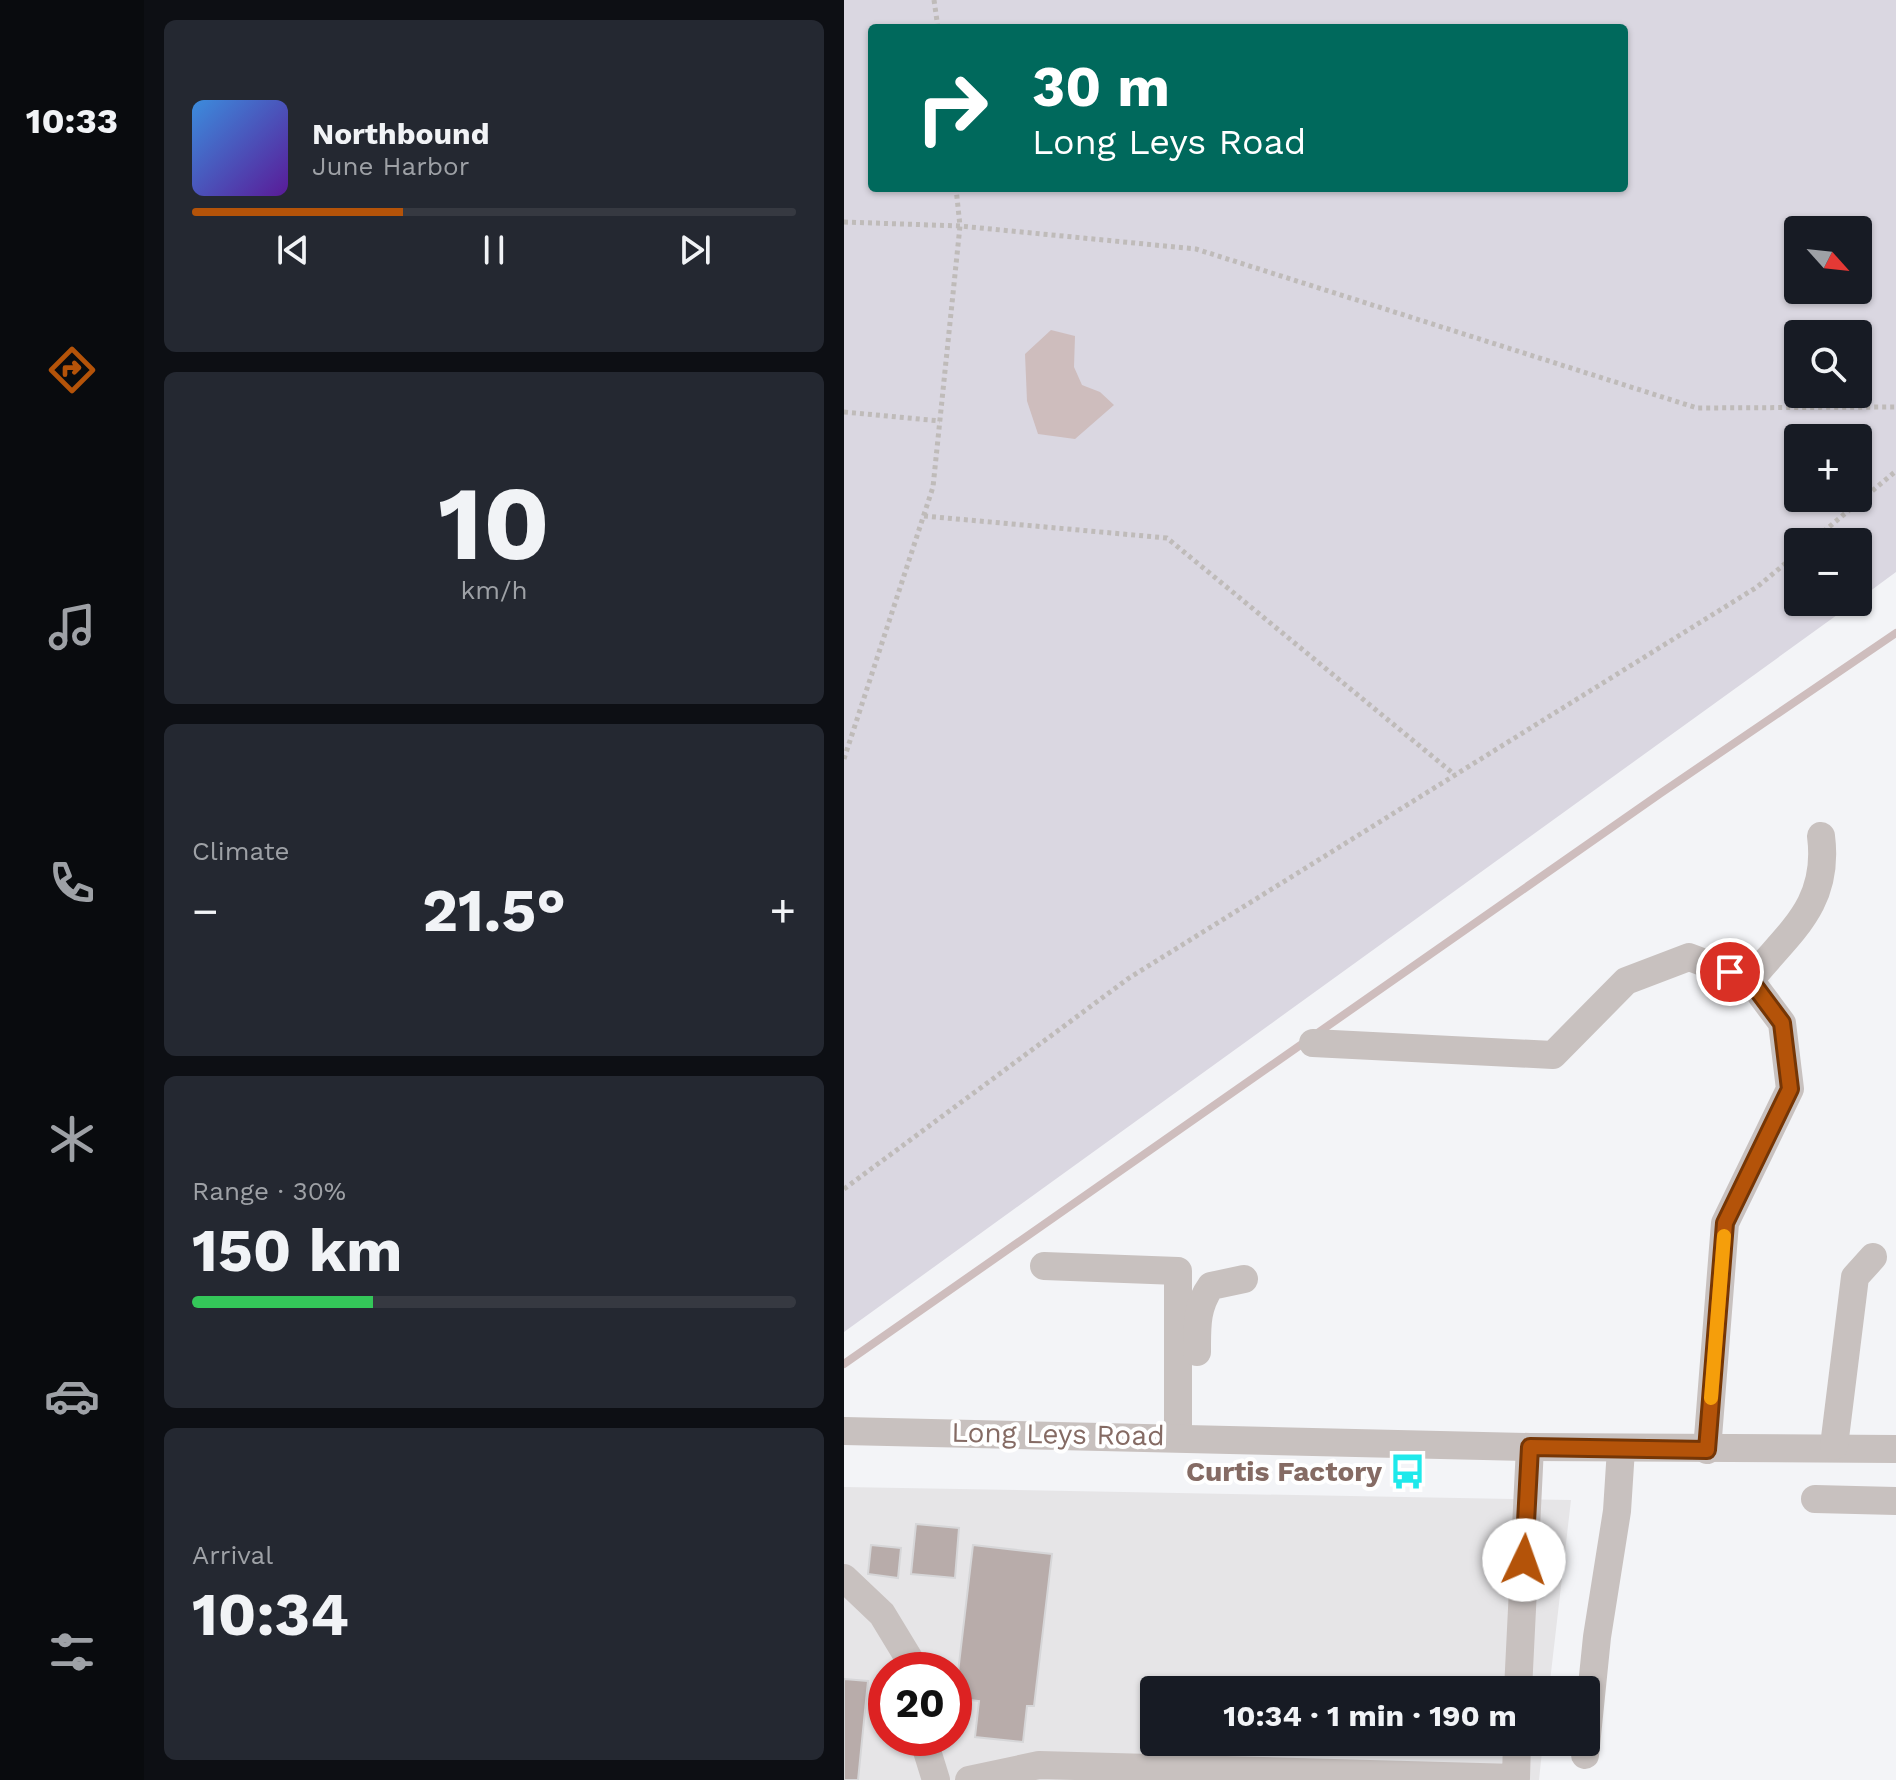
<!DOCTYPE html>
<html lang="en">
<head>
<meta charset="utf-8">
<style>
	:root { --surface:#171b24; --page:#242831; --text:#f1f3f6; --muted:#9ea1a6; --line:#363941; --accent:#b45309 }
	body { margin:0; font-family:"Work Sans",sans-serif; background:var(--page); color:var(--text); height:100vh; display:flex; flex-direction:column; font-size:30px; white-space:nowrap }
	* { box-sizing:border-box; margin:0 }
	p { font-size:26px; color:var(--muted) }
	.icon { flex:none; width:44px; height:44px; fill:none; stroke:currentColor; stroke-width:2; stroke-linecap:round; stroke-linejoin:round }
	.map { position:relative; flex:1; overflow:hidden }
	.side { display:flex; flex-direction:column; gap:20px; padding:20px; background:#0d0f14; width:700px }
	.side>* { flex:none }
	.top-card { position:absolute; left:24px; top:24px; width:760px; height:168px; border-radius:8px; box-shadow:0 2px 6px #0004; background:#00695c; color:#fff; overflow:hidden }
	.needle { width:52px; rotate:117deg }
	.fabs { position:absolute; left:940px; top:216px; display:grid; gap:16px }
	.fabs a { display:grid; place-items:center; width:88px; height:88px; border-radius:8px; background:var(--surface); box-shadow:0 2px 6px #0004; font-size:40px }
	.speed { position:absolute; left:24px; top:1652px; display:flex; gap:16px; font-size:40px; font-weight:700; text-align:center }
	.speed>* { display:grid; place-content:center; width:104px; height:104px; border-radius:50%; background:var(--surface); box-shadow:0 2px 6px #0004; line-height:1 }
	.speed .limit { border:12px solid #d22; background:#fff; color:#111 }
	.pin { position:absolute; display:grid; place-items:center; width:68px; height:68px; color:#fff; margin:-34px; border:4px solid #fff; border-radius:50%; box-shadow:0 2px 8px #0007 }
	.me { position:absolute; width:88px; margin:-44px; rotate:3deg; stroke-linejoin:round; filter:drop-shadow(0 0 6px #0008) }
	.turn { display:flex; align-items:center; gap:28px; height:168px; padding:0 32px; font-size:36px }
	.turn .icon { width:104px; height:104px; stroke-width:2.5 }
	.turn b { display:block; font-size:56px; line-height:68px }
	.big { font-size:60px; font-weight:700; line-height:1.1 }
	.side .tile { flex:1; display:flex; flex-direction:column; justify-content:center; gap:12px; min-width:0; padding:0 28px; border-radius:12px; background:var(--page) }
	.side .dial { align-items:center; gap:0 }
	.dial b { font-size:104px; line-height:1 }
	.song { display:flex; align-items:center; gap:24px }
	.cover { width:96px; height:96px; border-radius:12px; background:linear-gradient(135deg,hsl(210 70% 55%),hsl(270 70% 35%)) }
	.played { height:8px; border-radius:4px; background:linear-gradient(90deg,var(--accent) 35%,var(--line) 35%) }
	.keys { display:flex; justify-content:space-around; direction:ltr }
	.heat { display:flex; justify-content:space-between; align-items:center; font-size:44px; direction:ltr }
	.charge { height:12px; border-radius:6px; background:linear-gradient(90deg,#34c759 30%,var(--line) 0) }
	.trip { position:absolute; left:296px; top:1676px; width:460px; height:80px; border-radius:8px; background:var(--surface); box-shadow:0 2px 6px #0004; font-weight:700; line-height:80px; text-align:center }
	main { display:flex; flex:1; min-height:0 }
	.tab-bar { display:flex; flex-direction:column; width:144px; justify-content:space-around; align-items:center; background:#090b0e; color:var(--muted) }
	.tab-bar .icon { width:56px; height:56px }
	.tab-bar .active { color:var(--accent) }
	.tab-bar b { font-size:36px; color:var(--text) }
	.map>svg:first-child { display:block }
	.built { fill:#e6e5e7; fill-rule:evenodd }
	.green { fill:#dad7e1; fill-rule:evenodd }
	.water { fill:#cebdbd }
	.lines { fill:none; stroke-linecap:round; stroke-linejoin:round }
	.stream { stroke:#cebdbd; stroke-width:8 }
	.building { fill:#b8acaa; stroke:#d6d6d8; stroke-width:2 }
	.path { stroke:#bfbbb9; stroke-width:5; stroke-dasharray:4 4; stroke-linecap:butt }
	.minor { stroke:#c8c1bf; stroke-width:28 }
	.route-casing { stroke:#753606; stroke-width:20 }
	.route { stroke:#b45309; stroke-width:14 }
	.slow { stroke:#f59e0b; stroke-width:14 }
	.labels { text-anchor:middle; dominant-baseline:central; stroke-width:8; stroke-linejoin:round; paint-order:stroke }
	.street-label { font-size:28px; fill:#856b64; stroke:#fff }
	.poi-label { font-size:28px; font-weight:bold; fill:#856b64; stroke:#fff; text-anchor:end }
</style>
</head>
<body>
<main>
<nav class="tab-bar">
<b>10:33</b>
<svg class="icon active" aria-label="directions" viewBox="0 0 24 24"><path d="M12 3l9 9-9 9-9-9zM9 14v-3h6M13 9l2 2-2 2"/></svg>
<svg class="icon" aria-label="music" viewBox="0 0 24 24"><path d="M9 18V5l10-2v13"/><circle cx="6" cy="18" r="3"/><circle cx="16" cy="16" r="3"/></svg>
<svg class="icon" aria-label="phone" viewBox="0 0 24 24"><path d="M5 4h4l2 5-3 2q2 4 5 5l2-3 5 2v4C11 20 4 13 5 4z"/></svg>
<svg class="icon" aria-label="climate" viewBox="0 0 24 24"><path d="M12 3v18M4 7l16 10M4 17L20 7"/></svg>
<svg class="icon" aria-label="car" viewBox="0 0 24 24"><path d="M5 17H2v-5l4-1 3-4h7l3 4 3 1v5h-3M9 17h6M6 11h13"/><circle cx="7" cy="17" r="2"/><circle cx="17" cy="17" r="2"/></svg>
<svg class="icon" aria-label="filters" viewBox="0 0 24 24"><path d="M4 7h16M4 17h16"/><circle cx="9" cy="7" r="2"/><circle cx="15" cy="17" r="2"/></svg>
</nav>
<section class="side">
<div class="tile">
<div class="song"><i class="cover"></i><div><b>Northbound</b><p>June Harbor</p></div></div>
<div class="played"></div>
<div class="keys"><svg class="icon" aria-label="previous" viewBox="0 0 24 24"><path d="M18 5L8 12l10 7zM5 5v14"/></svg><svg class="icon" aria-label="pause" viewBox="0 0 24 24"><path d="M8 5v14M16 5v14"/></svg><svg class="icon" aria-label="next" viewBox="0 0 24 24"><path d="M6 5l10 7-10 7zM19 5v14"/></svg></div>
</div>
<div class="tile dial"><b>10</b><p>km/h</p></div>
<div class="tile"><p>Climate</p>
<div class="heat"><a>−</a><b class="big">21.5°</b><a>+</a></div>
</div>
<div class="tile"><p>Range · 30%</p><b class="big">150 km</b><div class="charge"></div></div>
<div class="tile"><p>Arrival</p><b class="big">10:34</b></div>
</section>
<div class="map">
<svg width="1052" height="1780" viewBox="0 0 1052 1780">
	<rect width="100%" height="100%" fill="#f3f4f7"/>
	<path class="built" d="M0,1487L727,1500L705,1690H310V1742H699L695,1780H0ZM42,1670H110V1738H42Z"/>
	<path class="green" d="M0,0H1052V572L1014,600V542H954V602H1011L0,1332ZM28,28H780V188H28ZM954,230H1014V290H954ZM954,334H1014V394H954ZM954,438H1014V498H954Z"/>
	<polygon class="water" points="207,330 231,336 230,367 238,385 256,392 270,405 231,439 194,434 183,401 181,354"/>
	<g class="lines">
		<polyline class="stream" points="0,1364 817,793 1052,633"/>
	</g>
	<g class="building">
		<polygon points="72,1524 115,1528 111,1578 67,1574"/>
		<polygon points="27,1545 57,1548 54,1578 24,1574"/>
		<polygon points="129,1545 208,1554 190,1706 183,1706 179,1742 131,1737 135,1701 111,1698"/>
		<polygon points="0,1679 24,1681 14,1780 0,1780"/>
	</g>
	<g class="lines">
		<g class="path">
			<polyline points="90,0 94,28"/>
			<polyline points="0,222 116,226 352,249 853,408 1052,407"/>
			<polyline points="0,412 96,421"/>
			<polyline points="80,516 323,538 611,775"/>
			<polyline points="967,542 1052,471"/>
			<polyline points="0,759 89,487 116,226 112,188"/>
			<polyline points="0,1189 285,978 913,587 954,553"/>
		</g>
		<g class="minor">
			<path d="M906,980C945,932 986,905 977,836"/>
			<polyline points="469,1043 709,1055 782,981 845,957 906,980 938,1023 946,1089 881,1223 863,1450"/>
			<polyline points="200,1266 334,1271 334,1436"/>
			<path d="M353,1352C353,1327 352,1307 367,1286L400,1279"/>
			<polyline points="0,1431 686,1447 1052,1449"/>
			<polyline points="990,1446 1011,1277 1029,1257"/>
			<polyline points="971,1499 1052,1501"/>
			<polyline points="0,1578 38,1614 72,1670"/>
			<polyline points="674,1690 686,1447"/>
			<polyline points="79,1738 92,1780"/>
			<polyline points="741,1755 753,1637 773,1511 777,1449"/>
			<polyline points="125,1780 195,1765 672,1778 673,1742"/>
		</g>
	</g>
	<g class="lines">
		<defs>
			<polyline id="route" points="680,1560 686,1447 863,1450 881,1223 946,1089 938,1023 906,980 886,972"/>
		</defs>
		<use href="#route" class="route-casing"/>
		<use href="#route" class="route"/>
		<polyline class="slow" points="867,1398 880,1236"/>
	</g>
	<defs>
		<symbol id="bus-bare" viewBox="-9 -9 18 18"><path d="M-5-6H5V4H4V6H2V4H-2V6H-4V4H-5ZM-3.5-4V0h7V-4ZM-3.5 1.2v1.5H-2V1.2ZM2 1.2v1.5H3.5V1.2Z" fill="#1ee9eb" stroke="#fff" stroke-width="2.5" paint-order="stroke"/></symbol>
	</defs>
	<g fill-rule="evenodd">
		<use href="#bus-bare" x="538" y="1446" width="51" height="51"/>
	</g>
	<g class="labels">
		<g class="street-label">
			<text transform="translate(214 1434) rotate(1)">Long Leys Road</text>
		</g>
		<g class="poi-label">
			<text x="538" y="1471">Curtis Factory</text>
		</g>
	</g>
</svg>
<div class="fabs">
<a><svg class="needle" viewBox="-14 -14 28 28"><path d="M0-13l5 13h-10z" fill="#e53935"/><path d="M0 13l5-13h-10z" fill="#9ea1a6"/></svg></a>
<a><svg class="icon" aria-label="search" viewBox="0 0 24 24"><circle cx="10" cy="10" r="6"/><path d="M15 15l6 6"/></svg></a>
<a>+</a>
<a>−</a>
</div>
<div class="speed"><div class="limit">20</div></div>
<div class="pin" style="left:886px;top:972px;background:#d93025"><svg class="icon" aria-label="arrive" viewBox="0 0 24 24"><path d="M6 21V4h12l-3 4 3 4H6"/></svg></div>
<svg class="me" style="left:680px;top:1560px" viewBox="-20 -20 40 40"><circle r="19" fill="#fff"/><path d="M0-13L10 11 0 6-10 11z" fill="#b45309"/></svg>
<div class="trip">10:34 · 1 min · 190 m</div>
<div class="top-card">
<div class="turn"><svg class="icon" aria-label="right" viewBox="0 0 24 24"><path d="M7 20v-9h11M14 6l5 5-5 5"/></svg><div><b>30 m</b>Long Leys Road</div></div>
</div>
</div>
</main>
</body>
</html>
